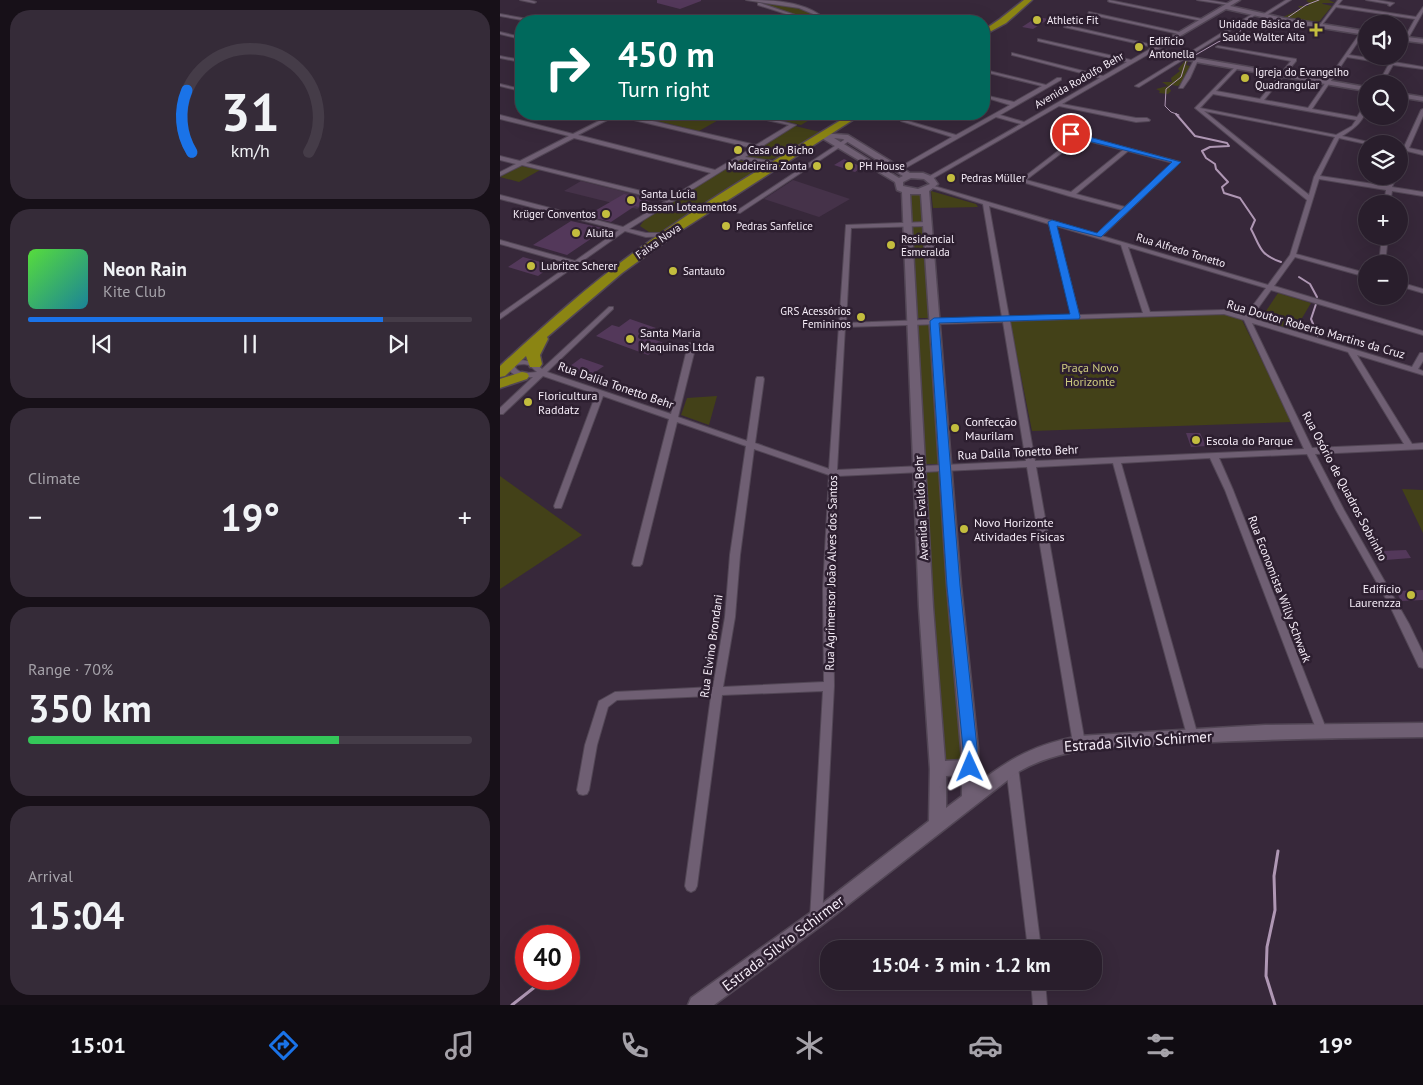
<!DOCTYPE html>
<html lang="en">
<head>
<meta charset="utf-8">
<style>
	:root { --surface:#291e2c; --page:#352b38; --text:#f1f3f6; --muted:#a5a2a9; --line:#453c48; --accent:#1a73e8 }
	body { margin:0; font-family:"PT Sans",sans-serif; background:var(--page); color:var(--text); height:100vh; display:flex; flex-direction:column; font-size:19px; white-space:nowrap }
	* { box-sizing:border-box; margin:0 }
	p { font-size:16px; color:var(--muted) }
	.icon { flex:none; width:28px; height:28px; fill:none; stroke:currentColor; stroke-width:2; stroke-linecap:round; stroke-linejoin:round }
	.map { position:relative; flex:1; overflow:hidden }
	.details { display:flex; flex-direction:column; gap:10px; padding:10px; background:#171018; width:500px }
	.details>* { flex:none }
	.banner { position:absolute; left:15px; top:15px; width:475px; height:105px; border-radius:20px; box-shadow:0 5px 20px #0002,0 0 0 1px var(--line); background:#00695c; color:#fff; overflow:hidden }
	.fabs { position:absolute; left:858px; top:15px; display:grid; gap:10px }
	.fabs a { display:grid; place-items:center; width:50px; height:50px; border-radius:50%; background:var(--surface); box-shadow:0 5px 20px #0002,0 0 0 1px var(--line); font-size:25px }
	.speed { position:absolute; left:15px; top:925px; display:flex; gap:10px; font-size:25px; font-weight:700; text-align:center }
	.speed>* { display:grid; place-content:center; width:65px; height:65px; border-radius:50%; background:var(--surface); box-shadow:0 5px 20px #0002,0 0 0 1px var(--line); line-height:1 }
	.speed .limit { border:8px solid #d22; background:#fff; color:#111 }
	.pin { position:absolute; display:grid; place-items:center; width:42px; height:42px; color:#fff; margin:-21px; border:2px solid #fff; border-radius:50%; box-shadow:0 1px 5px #0007 }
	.me { position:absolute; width:55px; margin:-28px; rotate:359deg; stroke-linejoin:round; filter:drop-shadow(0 0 4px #0008) }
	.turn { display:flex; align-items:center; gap:18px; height:105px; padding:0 20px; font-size:22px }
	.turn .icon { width:65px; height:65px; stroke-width:2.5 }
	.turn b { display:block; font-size:35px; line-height:42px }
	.big { font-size:38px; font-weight:700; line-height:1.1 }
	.details .tile { flex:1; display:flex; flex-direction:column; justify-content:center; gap:8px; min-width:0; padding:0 18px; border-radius:20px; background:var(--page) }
	.details .dial { align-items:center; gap:0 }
	.dial svg { height:130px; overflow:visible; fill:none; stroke:var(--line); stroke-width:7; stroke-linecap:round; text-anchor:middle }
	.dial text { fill:var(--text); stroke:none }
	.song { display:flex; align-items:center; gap:15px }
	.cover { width:60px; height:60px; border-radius:8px; background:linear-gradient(135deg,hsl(110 70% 55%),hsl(190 70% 35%)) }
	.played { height:5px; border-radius:2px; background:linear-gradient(90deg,var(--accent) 80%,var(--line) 80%) }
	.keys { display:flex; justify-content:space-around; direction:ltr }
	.heat { display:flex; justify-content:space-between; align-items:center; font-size:28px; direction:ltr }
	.charge { height:8px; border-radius:4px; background:linear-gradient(90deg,#34c759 70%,var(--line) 0) }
	.trip { position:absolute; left:320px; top:940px; width:282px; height:50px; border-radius:20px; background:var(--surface); box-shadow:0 5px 20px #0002,0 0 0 1px var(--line); font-weight:700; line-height:50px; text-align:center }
	.tab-bar { display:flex; height:80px; justify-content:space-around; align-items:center; background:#100c12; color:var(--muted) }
	.tab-bar .icon { width:35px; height:35px }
	.tab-bar .active { color:var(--accent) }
	.tab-bar b { font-size:22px; color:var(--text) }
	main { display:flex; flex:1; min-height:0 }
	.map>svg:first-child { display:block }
	.built { fill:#453249 }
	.green { fill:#434118 }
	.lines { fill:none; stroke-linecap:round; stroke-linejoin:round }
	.stream-far2 { stroke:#af97b4; stroke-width:1 }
	.stream-far1 { stroke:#af97b4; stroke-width:2 }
	.stream { stroke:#af97b4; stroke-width:3 }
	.building { fill:#53385a }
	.street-casing { stroke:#524655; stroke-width:2 }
	.secondary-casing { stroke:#524655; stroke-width:3 }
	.highway-casing { stroke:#524655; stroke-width:3 }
	.street { fill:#6f5f73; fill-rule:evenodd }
	.secondary { fill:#6f5f73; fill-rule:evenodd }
	.highway { fill:#8b8513; fill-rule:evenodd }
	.route { fill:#1a73e8; stroke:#114b97 }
	.poi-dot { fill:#c3bd3e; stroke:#2d1f30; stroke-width:2 }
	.labels { text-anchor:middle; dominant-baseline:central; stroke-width:5; stroke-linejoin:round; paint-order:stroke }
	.far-poi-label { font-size:11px; fill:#f6edf8; stroke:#2d1f30; text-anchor:start }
	.far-street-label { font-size:11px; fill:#f6edf8; stroke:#2d1f30 }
	.street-label { font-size:12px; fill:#f6edf8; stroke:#2d1f30 }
	.poi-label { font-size:12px; fill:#f6edf8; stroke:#2d1f30; text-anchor:start }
	.park-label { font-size:12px; fill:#cdca7f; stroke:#2d1f30 }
	.near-street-label { font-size:15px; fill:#f6edf8; stroke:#2d1f30 }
</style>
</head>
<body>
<main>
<section class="details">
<div class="tile dial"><svg viewBox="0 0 100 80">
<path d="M14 69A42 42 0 1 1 86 69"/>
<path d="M14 69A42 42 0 0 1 11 31" stroke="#1a73e8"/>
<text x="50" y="56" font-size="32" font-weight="700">31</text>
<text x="50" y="72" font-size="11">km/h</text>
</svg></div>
<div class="tile">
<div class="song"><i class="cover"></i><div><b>Neon Rain</b><p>Kite Club</p></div></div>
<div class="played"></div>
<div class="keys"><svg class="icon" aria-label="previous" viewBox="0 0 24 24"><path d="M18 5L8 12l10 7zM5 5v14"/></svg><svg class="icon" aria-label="pause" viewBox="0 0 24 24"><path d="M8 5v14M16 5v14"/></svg><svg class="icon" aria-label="next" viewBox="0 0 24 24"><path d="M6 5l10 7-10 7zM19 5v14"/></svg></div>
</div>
<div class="tile"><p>Climate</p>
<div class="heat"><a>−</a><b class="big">19°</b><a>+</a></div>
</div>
<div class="tile"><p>Range · 70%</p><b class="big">350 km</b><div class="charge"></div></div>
<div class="tile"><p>Arrival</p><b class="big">15:04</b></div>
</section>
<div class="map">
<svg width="923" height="1005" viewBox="0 0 923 1005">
	<rect width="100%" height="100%" fill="#37283a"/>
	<g class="built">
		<polygon points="293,180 350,199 319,217 264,199"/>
		<polygon points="81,181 153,199 137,209 64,191"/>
	</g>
	<g class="green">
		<polygon points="808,0 829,0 835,3 822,3 823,4 832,6 818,23 783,17 801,9 798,6 809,6 807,4 810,3 806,1"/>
		<path d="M253,1C270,3 313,6 323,21H313Z"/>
		<polygon points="685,61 688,61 686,65 690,66 687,77 678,86 672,85 669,87 671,91 668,94 659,93 660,91 656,89 668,86 662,82 672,82 671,78 680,71 678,69"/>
		<polygon points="159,114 229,114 199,131 149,119"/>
		<polygon points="263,114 305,114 316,116 301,125 260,115"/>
		<path d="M295,126L320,132C299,145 272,170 246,156Z"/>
		<polygon points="239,160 254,164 256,168 250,177 163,232 149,232 140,226 146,218"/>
		<polygon points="21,166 40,170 19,182 0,177"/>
		<polygon points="431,191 476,204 478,207 433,208"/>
		<polygon points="410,193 421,193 424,222 412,222"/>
		<polygon points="424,226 429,318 417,318 412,227"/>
		<polygon points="778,293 811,303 795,330 760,320"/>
		<polygon points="724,314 742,320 792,422 532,431 510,321"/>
		<polygon points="430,324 439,464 425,464 417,325"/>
		<polygon points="217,396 209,425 181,415 187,398"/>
		<polygon points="441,471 462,757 461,760 455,763 441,760 426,472"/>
		<polygon points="0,476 82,535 0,589"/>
		<polygon points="902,489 923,490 923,533"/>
	</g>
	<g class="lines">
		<g class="stream-far2">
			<polyline points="787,18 806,5 819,0"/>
			<polyline points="692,57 718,42 738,34 743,27 770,25 780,21"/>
			<polyline points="679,115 671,112 665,106 666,89 681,77 686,61"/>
		</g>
		<g class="stream-far1">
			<path d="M676,114L695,136L727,143L729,146L710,147L702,151L706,158L715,164L716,169L728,182L722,187L724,193L740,198L755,220L751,229C761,248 759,254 781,262"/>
			<polyline points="799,277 810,284 817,297"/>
			<polyline points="816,304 811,319 818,336"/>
		</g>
		<g class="stream">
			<polyline points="12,1005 45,979"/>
			<polyline points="775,1005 766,976 767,947 775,910 774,876 778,851"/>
		</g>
	</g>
	<g class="building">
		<polygon points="157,0 201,0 201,1 180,9 157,3"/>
		<polygon points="537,17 549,19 533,29 522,27"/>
		<polygon points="344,159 362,167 355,172 334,165"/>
		<polygon points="124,194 149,200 138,207 135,206 111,222 86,216"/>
		<polygon points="71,221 102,228 99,229 104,230 67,255 33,245"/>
		<polygon points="23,257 51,265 53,265 38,276 8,267"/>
		<polygon points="130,319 156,328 144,336 164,343 148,355 96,336 112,325 119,327"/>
		<polygon points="81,358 104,366 88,377 66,369"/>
		<polygon points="686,433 700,433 706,446 691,447"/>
		<polygon points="906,550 911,558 886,560 882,551"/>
		<polygon points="923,590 923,600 901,601 896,591"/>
	</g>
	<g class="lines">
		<defs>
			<g id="street">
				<polygon points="20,0 29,0 36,2 34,3"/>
				<path d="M246,0C272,0 308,1 327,21H323L318,16L299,8Z"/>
				<polygon points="609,0 702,19 704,20 702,21 610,2 608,1"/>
				<polygon points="697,0 708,0 731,4 729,5"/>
				<polygon points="786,0 791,0 765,16 762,15"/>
				<polygon points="838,0 842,0 838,5 916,17 923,7 923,12 901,51 899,52 899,48 915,19 836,7 821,26 819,26"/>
				<polygon points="866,0 877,0 894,3 890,6 888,5 889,4"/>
				<polygon points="258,3 260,3 313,21 308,21 258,5"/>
				<polygon points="589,12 679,32 681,33 679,34 588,14"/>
				<polygon points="754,13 757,14 639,87 635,86"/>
				<polygon points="0,14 33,20 35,21 28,21 0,16"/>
				<polygon points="565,25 657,46 659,47 657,48 564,27"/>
				<path d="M865,26H866V30L849,55L890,61L893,56H897L894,62L923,67V69L893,65L882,84H878L889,64L847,57L812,109L857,117L864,106H866C866,120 854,129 842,136L877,144H866L839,138L820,176L887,186L891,176H897L892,187L923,192V196L892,191L890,204H884L886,190L819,179L796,254L866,273V277L795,257L774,286L923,331V335L771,290L751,318L912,367L920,353H923V361L918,369L923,371V375L857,355L912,444L923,443V449L815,454L844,510L909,624L923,653V668L919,667L890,606L836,510L807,454L719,458L733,490L827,731L826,734L822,736L818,734L725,490L710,458L621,463L698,736L696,739L692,741L688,739L613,463L536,467L585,743L583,746L579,748L575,746L573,743L527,467L337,476L333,589L334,686L322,919L321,924L316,925L311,924L310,919L323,691L222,695L197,886L195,890L191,892L187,890L185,886L211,696L117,700L108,707L97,745L89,790L87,794L83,795L79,794L77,790L85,745L99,701L115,692L213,687L225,617L230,555L246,446L177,422L142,564L140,566H134L132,564L169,419L103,396L62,506L61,508H55L54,506L96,394L43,376L3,414H0V408L33,377C21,378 11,377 6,364L7,362C21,359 31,359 42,369L109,307H113V309L47,372L171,414L188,345L189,343H195L196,345L178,417L247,441L256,379L257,377H263L264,379L255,443L329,469L346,225L427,222L430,224L427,226L351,228L346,323L502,317L483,204L429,187L434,186L597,234L622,210L569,196L519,181L575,138L569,136L568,135L571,133L680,162L602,236L768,285L790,255L807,200L695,108L736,66L738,67V68L716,91L760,99L791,61L716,47L718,46L796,59V61L764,100L808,108ZM713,94L856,120L852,126L836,135L700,108ZM704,111L835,137L814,177L809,195ZM580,139L623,150L571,192L526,180ZM628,151L673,163L625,207L576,194ZM489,206L549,224L572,315L509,317ZM556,226L621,245L643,313L579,315ZM628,247L766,288L745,316L724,310L650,312ZM724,314L744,320L804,449L535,461L510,321ZM503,322L526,461L337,470L345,327ZM752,323L848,352L904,444L812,448ZM24,364L29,365L37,372C28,373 18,375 14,365ZM254,449L329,475L323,589L324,682L223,687L235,617L240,555Z"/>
				<polygon points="0,32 21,37 21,39 0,34"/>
				<polygon points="538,39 631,60 650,49 654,49 654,51 562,104 636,118 647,118 650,120 649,121 636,122 559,106 432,179 428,179 428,177 521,124 496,117 402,170 398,170 398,168 452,137 401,121 401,119 456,135 510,105 484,97 484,95 514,102 542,86 485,72 485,70 546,85 557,78 561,78 561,80 500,115 524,122 600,78 512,55 512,53 603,76 627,62 538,41"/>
				<polygon points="0,56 21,60 21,62 0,58"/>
				<polygon points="696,59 698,60 690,78 683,88 679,88 694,60"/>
				<polygon points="0,84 21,89 21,91 0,86"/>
				<polygon points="923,109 923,116 909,148 923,151 923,155 907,151 902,164 899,166 899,158 902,150 899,150 899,146 904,147 921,110"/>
				<path d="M113,114H122L256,145L289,125L245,115V114H252L296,125L245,157L273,161L277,163L276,167C257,171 257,162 241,159L129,229L146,233H167L170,235L169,236L146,237L125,231L0,319V314L71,264L0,244V240L75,261L119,230L0,199V195L123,227L166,201L22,165L0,176V172L16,164L0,160V156L20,161L69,136L0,119V115L73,134ZM117,115V116L252,148L215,170L78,135ZM74,138L211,173L170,198L26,163ZM257,162L270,163L271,165H263Z"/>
				<polygon points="347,138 352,139 240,213 235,212"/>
				<polygon points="882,236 888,236 885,264 879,264"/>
				<polygon points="899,282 923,289 923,293 899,286"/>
				<polygon points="512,762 516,763 518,767 541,949 528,949 506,767 508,763"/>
				<polygon points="531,981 545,981 547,1005 533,1005"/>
			</g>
			<g id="secondary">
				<polygon points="733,0 740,0 730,6 784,18 866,31 866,35 784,22 726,9 658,49 696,58 866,87 866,91 696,62 649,50"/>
				<polygon points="899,36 923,39 923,43 899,40"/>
				<polygon points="899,93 923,97 923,101 899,97"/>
				<path d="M320,133L348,135L410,173H423L433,177L438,184L429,191L461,586L478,748V783C514,756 535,745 579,736L765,725L923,723V737C841,738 759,739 676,744C623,747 566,744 518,772L322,925L214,1005H188L191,998L310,913L429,821L430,769L419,607L402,192L397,190L395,182L320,137ZM334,138L343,139L403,176L399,178ZM411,178L424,179L430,184L418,189L403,186V182ZM410,194H421L447,586L462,760L445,761L433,607ZM462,775V796L446,808V776Z"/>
			</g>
			<g id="highway">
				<polygon points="524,0 532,0 506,23 484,35 484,30 500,19"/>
				<path d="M351,114H362L180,231L122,273L47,337L48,339L40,355L42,364L40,367H30L26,356L5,376L0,377V366C46,324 92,282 143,246C209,198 281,157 351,114Z"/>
				<polygon points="22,372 27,373 29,376 27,379 0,388 0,379"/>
			</g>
		</defs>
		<use href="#street" class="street-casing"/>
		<use href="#secondary" class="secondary-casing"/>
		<use href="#highway" class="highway-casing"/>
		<use href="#street" class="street"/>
		<use href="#secondary" class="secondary"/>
		<use href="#highway" class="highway"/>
	</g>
	<polygon class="route" points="571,132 681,162 601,237 557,226 580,317 579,319 439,323 460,586 477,748 477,767 475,772 470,773 465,772 463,767 463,748 447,586 430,321 434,318 570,314 548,222 552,220 597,233 672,162 568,136 568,133"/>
	<g class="poi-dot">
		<circle cx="537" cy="20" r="5"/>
		<path d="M813.5 22.5h5v5h5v5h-5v5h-5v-5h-5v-5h5z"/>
		<circle cx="639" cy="47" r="5"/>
		<circle cx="745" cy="78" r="5"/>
		<circle cx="238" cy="150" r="5"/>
		<circle cx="317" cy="166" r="5"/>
		<circle cx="349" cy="166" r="5"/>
		<circle cx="451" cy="178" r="5"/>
		<circle cx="131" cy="200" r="5"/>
		<circle cx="106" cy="214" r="5"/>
		<circle cx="226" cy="226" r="5"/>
		<circle cx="76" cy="233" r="5"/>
		<circle cx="391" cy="245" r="5"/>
		<circle cx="31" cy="266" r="5"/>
		<circle cx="173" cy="271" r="5"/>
		<circle cx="361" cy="317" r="5"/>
		<circle cx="130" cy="339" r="5"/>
		<circle cx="28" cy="402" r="5"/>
		<circle cx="455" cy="428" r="5"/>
		<circle cx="696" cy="440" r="5"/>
		<circle cx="464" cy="529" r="5"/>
		<circle cx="911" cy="595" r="5"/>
	</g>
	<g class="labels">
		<g class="far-poi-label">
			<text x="547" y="20">Athletic Fit</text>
			<text x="805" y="24" text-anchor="end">Unidade Básica de<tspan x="805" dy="13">Saúde Walter Aita</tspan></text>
			<text x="649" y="41">Edifício<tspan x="649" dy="13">Antonella</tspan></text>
			<text x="755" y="72">Igreja do Evangelho<tspan x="755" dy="13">Quadrangular</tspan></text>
			<text x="248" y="150">Casa do Bicho</text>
			<text x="307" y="166" text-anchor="end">Madeireira Zonta</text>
			<text x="359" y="166">PH House</text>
			<text x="461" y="178">Pedras Müller</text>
			<text x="141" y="194">Santa Lúcia<tspan x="141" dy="13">Bassan Loteamentos</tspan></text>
			<text x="96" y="214" text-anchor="end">Krüger Conventos</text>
			<text x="236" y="226">Pedras Sanfelice</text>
			<text x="86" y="233">Aluita</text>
			<text x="401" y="239">Residencial<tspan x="401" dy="13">Esmeralda</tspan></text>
			<text x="41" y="266">Lubritec Scherer</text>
			<text x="183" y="271">Santauto</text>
			<text x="351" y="311" text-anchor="end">GRS Acessórios<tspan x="351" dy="13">Femininos</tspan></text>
		</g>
		<g class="far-street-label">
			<text transform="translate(579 80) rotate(-30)">Avenida Rodolfo Behr</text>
			<text transform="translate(158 241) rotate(-35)">Faixa Nova</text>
			<text transform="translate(681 250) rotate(17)">Rua Alfredo Tonetto</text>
		</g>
		<g class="street-label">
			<text transform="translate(816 329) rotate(16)">Rua Doutor Roberto Martins da Cruz</text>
			<text transform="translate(116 385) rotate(19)">Rua Dalila Tonetto Behr</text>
			<text transform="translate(518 452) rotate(-3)">Rua Dalila Tonetto Behr</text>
			<text transform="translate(845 486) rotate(62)">Rua Osório de Quadros Sobrinho</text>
			<text transform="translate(421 508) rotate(-93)">Avenida Evaldo Behr</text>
			<text transform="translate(331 573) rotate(-89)">Rua Agrimensor João Alves dos Santos</text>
			<text transform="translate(780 589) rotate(69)">Rua Economista Willy Schwark</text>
			<text transform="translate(211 646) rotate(-82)">Rua Elvino Brondani</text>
		</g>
		<g class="poi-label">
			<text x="140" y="332">Santa Maria<tspan x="140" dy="14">Maquinas Ltda</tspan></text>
			<text x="38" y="395">Floricultura<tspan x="38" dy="14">Raddatz</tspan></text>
			<text x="465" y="421">Confecção<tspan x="465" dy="14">Maurilam</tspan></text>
			<text x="706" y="440">Escola do Parque</text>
			<text x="474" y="522">Novo Horizonte<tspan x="474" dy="14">Atividades Físicas</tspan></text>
			<text x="901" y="588" text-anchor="end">Edifício<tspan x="901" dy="14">Laurenzza</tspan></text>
		</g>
		<g class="park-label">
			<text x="590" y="367">Praça Novo<tspan x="590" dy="14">Horizonte</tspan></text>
		</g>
		<g class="near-street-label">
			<text transform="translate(638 741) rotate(-4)">Estrada Silvio Schirmer</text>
			<text transform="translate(283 943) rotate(-37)">Estrada Silvio Schirmer</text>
		</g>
	</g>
</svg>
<div class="fabs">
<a><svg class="icon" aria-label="sound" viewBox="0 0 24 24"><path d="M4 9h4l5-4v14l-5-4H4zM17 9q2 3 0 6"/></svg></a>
<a><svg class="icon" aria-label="search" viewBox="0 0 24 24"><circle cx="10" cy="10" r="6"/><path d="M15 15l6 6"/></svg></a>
<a><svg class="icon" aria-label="layers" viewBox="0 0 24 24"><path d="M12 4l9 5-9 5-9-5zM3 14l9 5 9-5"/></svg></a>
<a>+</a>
<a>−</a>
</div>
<div class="speed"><div class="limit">40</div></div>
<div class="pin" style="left:571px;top:134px;background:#d93025"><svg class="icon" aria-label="arrive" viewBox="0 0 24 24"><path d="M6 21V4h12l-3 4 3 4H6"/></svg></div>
<svg class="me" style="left:470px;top:767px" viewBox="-20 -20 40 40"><path d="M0-17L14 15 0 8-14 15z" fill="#1a73e8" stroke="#fff" stroke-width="4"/></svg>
<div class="trip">15:04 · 3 min · 1.2 km</div>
<div class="banner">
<div class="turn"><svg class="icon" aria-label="right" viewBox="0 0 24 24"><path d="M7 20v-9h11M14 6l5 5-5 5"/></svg><div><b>450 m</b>Turn right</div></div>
</div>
</div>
</main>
<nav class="tab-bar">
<b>15:01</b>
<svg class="icon active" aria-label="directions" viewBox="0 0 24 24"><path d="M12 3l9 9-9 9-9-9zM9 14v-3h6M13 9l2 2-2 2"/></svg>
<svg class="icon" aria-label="music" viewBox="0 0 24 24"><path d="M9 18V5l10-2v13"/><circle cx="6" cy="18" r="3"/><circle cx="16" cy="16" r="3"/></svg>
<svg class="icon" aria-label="phone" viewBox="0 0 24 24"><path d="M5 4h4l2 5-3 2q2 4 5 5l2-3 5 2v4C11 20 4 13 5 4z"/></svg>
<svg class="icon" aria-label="climate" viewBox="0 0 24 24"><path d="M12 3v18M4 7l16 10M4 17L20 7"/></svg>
<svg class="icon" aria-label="car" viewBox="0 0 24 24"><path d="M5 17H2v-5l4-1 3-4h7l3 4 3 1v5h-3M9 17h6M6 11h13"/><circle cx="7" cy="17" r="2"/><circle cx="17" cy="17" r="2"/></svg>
<svg class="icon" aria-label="filters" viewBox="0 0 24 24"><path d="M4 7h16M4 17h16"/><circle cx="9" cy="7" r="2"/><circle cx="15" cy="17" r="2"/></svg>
<b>19°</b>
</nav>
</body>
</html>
